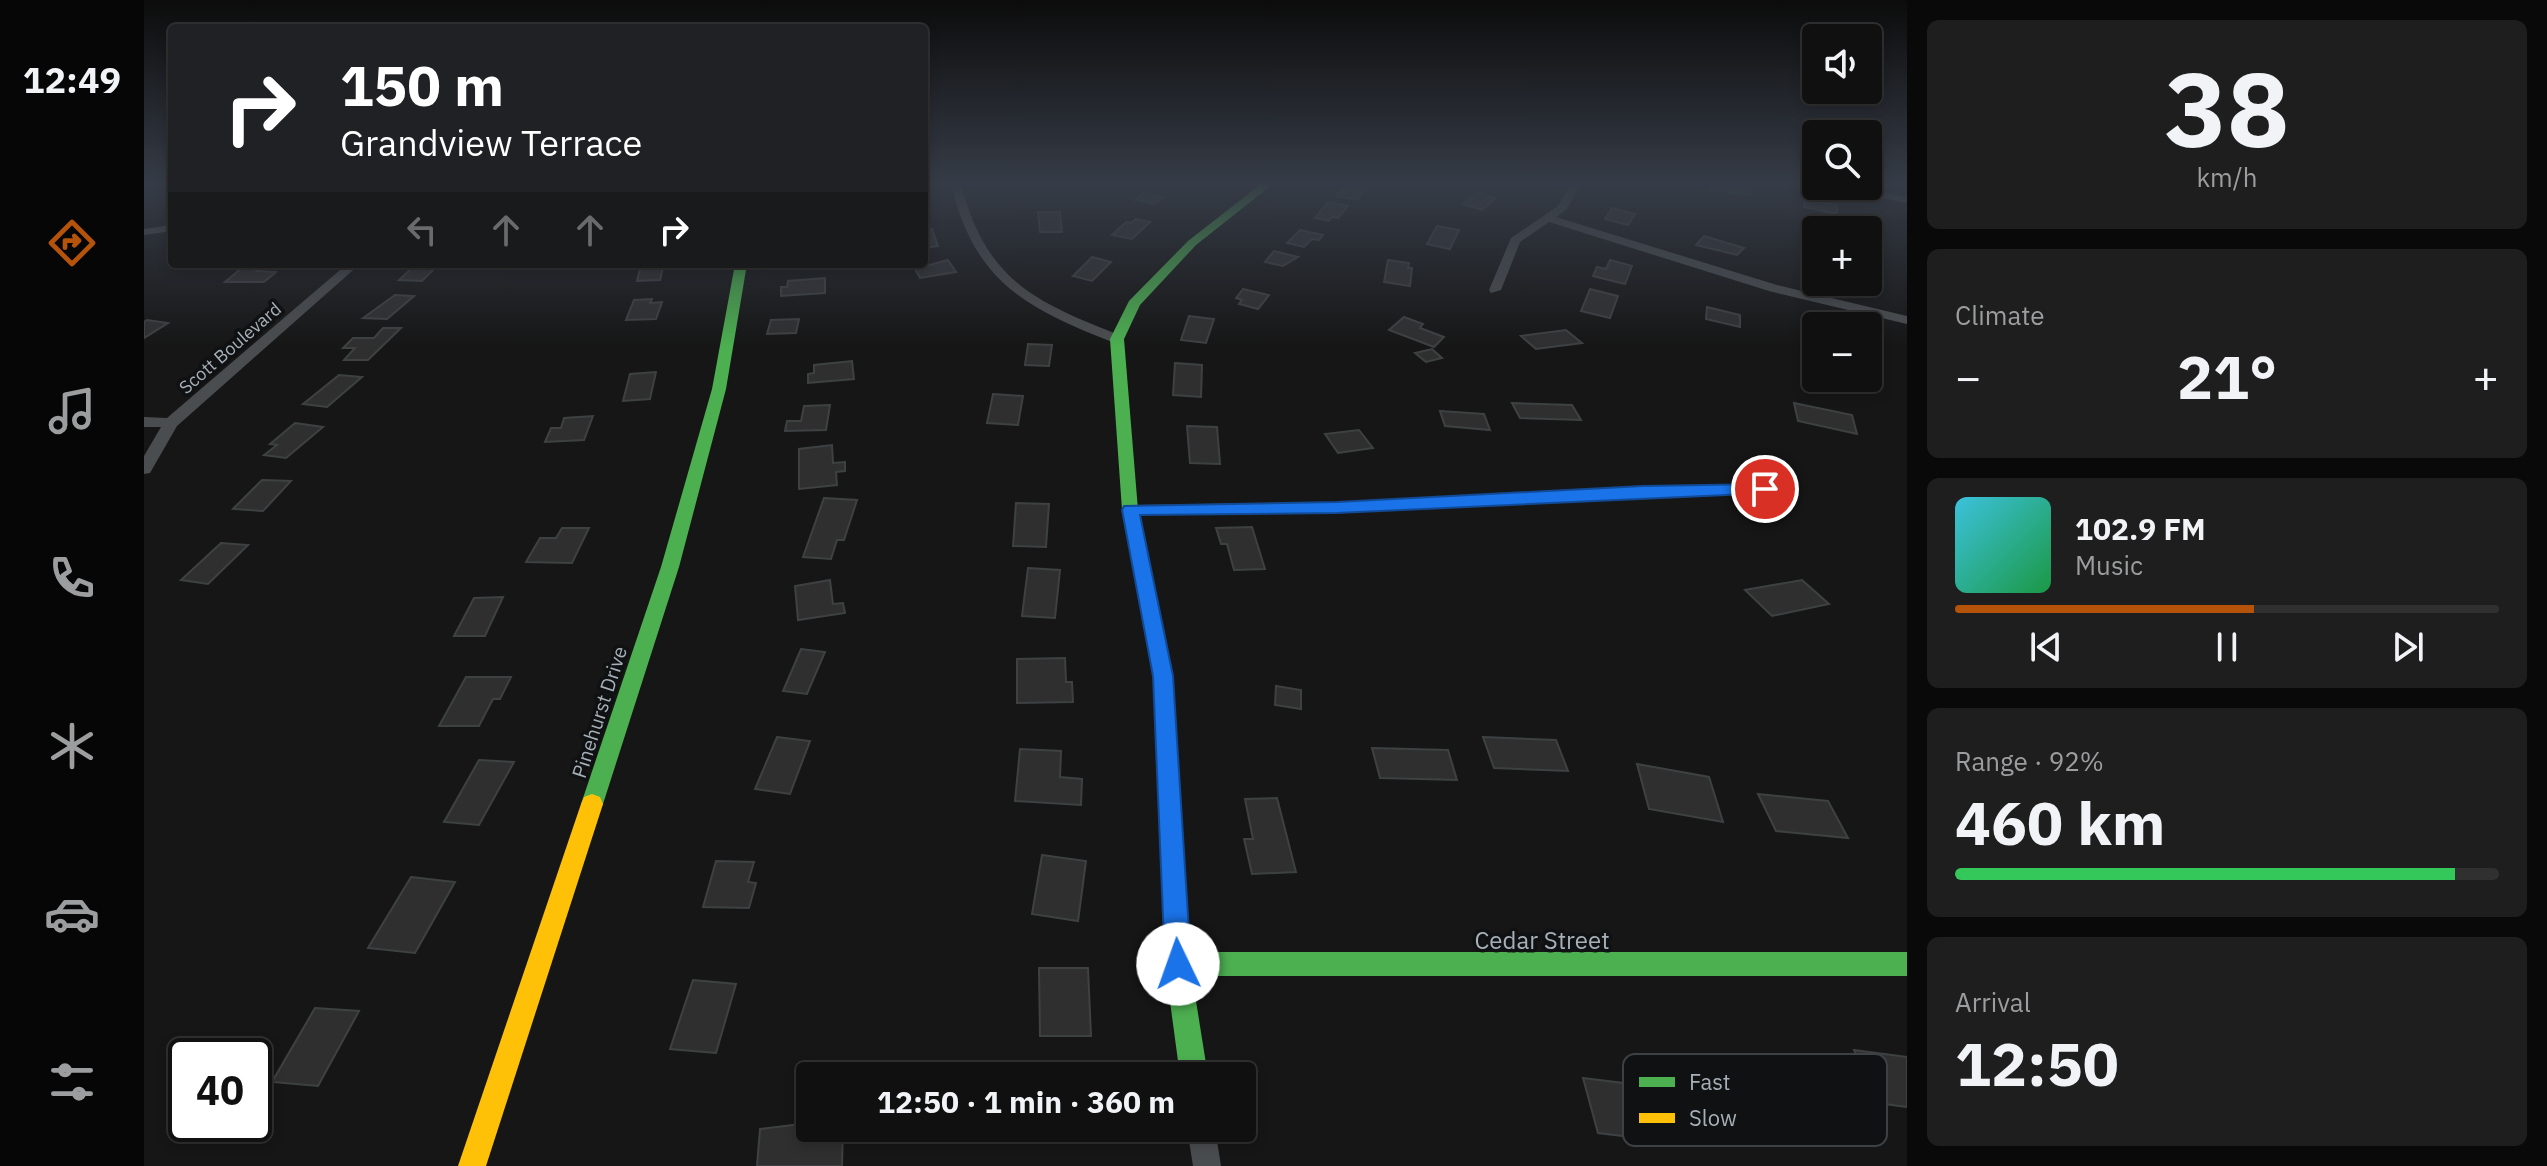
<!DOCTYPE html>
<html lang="en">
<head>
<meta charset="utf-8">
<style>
	:root { --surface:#101010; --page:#1e1e1e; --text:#f1f3f6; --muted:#9c9d9f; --line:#303030; --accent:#b45309 }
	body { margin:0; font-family:"IBM Plex Sans",sans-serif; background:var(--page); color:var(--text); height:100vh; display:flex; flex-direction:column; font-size:30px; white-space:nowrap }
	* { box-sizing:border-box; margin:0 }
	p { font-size:26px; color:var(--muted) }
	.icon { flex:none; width:44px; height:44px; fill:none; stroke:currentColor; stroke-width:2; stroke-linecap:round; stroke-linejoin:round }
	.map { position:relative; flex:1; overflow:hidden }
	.details { display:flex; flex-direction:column; gap:20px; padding:20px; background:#090909; width:640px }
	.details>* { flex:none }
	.top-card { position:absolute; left:24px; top:24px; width:760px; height:244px; border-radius:8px; box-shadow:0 4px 12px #0003,0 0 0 2px var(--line); background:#202124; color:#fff; overflow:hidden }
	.controls { position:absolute; left:1658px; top:24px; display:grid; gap:16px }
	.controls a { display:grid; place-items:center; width:80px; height:80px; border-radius:8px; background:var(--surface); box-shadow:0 4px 12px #0003,0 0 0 2px var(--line); font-size:40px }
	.speed { position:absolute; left:24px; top:1038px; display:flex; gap:16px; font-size:40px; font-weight:700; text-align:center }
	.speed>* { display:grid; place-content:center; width:104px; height:104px; border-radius:50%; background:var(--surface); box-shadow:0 4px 12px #0003,0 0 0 2px var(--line); line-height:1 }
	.speed .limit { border:4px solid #111; border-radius:12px; background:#fff; color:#111 }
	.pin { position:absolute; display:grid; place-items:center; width:68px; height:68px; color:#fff; margin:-34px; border:4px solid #fff; border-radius:50%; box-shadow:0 2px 8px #0007 }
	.me { position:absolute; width:88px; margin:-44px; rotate:357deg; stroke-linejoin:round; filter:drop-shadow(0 0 6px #0008) }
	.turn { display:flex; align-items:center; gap:28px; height:168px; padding:0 40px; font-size:36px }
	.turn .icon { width:104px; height:104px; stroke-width:2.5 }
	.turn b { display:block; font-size:56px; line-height:68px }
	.lanes { display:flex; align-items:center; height:76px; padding:0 40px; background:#0003; justify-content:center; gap:40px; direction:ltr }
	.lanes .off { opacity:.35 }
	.big { font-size:60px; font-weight:700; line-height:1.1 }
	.details .tile { flex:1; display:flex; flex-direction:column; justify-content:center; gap:12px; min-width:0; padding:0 28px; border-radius:12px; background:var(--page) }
	.details .dial { align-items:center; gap:0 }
	.dial b { font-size:104px; line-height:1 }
	.song { display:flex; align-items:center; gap:24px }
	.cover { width:96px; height:96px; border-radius:12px; background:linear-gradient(135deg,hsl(190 70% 55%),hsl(140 70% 35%)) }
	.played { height:8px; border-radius:4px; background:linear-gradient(90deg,var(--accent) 55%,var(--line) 55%) }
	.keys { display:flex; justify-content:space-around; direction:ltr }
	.heat { display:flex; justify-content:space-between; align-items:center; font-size:44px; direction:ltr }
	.charge { height:12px; border-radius:6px; background:linear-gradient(90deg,#34c759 92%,var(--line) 0) }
	.trip { position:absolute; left:652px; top:1062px; width:460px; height:80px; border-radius:8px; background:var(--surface); box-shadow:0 4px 12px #0003,0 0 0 2px var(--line); font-weight:700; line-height:80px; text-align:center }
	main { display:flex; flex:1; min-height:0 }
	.tab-bar { display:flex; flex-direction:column; width:144px; justify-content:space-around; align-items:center; background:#060606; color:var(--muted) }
	.tab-bar .icon { width:56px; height:56px }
	.tab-bar .active { color:var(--accent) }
	.tab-bar b { font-size:36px; color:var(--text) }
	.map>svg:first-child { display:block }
	.building { fill:#2f2f30; stroke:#3e4142; stroke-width:2 }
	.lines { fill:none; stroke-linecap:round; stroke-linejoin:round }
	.street { fill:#4a4d4f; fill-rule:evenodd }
	.fast { fill:#4caf50; fill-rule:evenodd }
	.slow { fill:#ffc107; fill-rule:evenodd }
	.route { fill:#1a73e8; stroke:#114b97; stroke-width:2 }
	.labels { text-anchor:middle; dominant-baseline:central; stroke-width:7; stroke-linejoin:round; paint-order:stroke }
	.far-street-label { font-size:18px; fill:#a6b0b8; stroke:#101112 }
	.street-label { font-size:20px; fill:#a6b0b8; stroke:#101112 }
	.near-street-label { font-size:24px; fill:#a6b0b8; stroke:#101112 }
	.key { fill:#101112; stroke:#3d4144; stroke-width:2 }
	.key-label { font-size:22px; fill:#a6b0b8 }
</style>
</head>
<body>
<main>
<nav class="tab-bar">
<b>12:49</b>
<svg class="icon active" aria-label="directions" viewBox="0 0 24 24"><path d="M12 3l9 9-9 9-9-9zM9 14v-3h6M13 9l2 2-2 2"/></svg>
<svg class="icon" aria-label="music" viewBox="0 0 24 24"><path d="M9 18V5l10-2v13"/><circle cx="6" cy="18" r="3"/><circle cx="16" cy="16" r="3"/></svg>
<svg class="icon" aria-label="phone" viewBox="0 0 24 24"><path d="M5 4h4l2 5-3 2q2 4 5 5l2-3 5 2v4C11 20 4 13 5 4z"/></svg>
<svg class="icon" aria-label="climate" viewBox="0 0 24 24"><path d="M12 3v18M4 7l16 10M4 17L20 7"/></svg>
<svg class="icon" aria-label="car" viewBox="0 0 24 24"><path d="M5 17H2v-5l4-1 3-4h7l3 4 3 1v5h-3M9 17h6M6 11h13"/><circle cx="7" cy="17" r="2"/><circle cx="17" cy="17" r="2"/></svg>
<svg class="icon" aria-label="filters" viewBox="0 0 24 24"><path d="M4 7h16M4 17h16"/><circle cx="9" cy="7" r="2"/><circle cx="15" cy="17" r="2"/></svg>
</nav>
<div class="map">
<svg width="1763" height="1166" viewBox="0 0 1763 1166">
	<rect width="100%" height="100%" fill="#161616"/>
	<g class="building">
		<polygon points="1202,184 1205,184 1222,188 1213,200 1193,196"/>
		<polygon points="1568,184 1584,184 1607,189 1606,195 1566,190"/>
		<polygon points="1333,192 1352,198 1338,210 1319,204"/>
		<polygon points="999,193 1019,197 1011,204 991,200"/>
		<polygon points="1661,199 1693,205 1693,214 1660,207"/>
		<polygon points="1184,202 1204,206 1194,218 1188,217 1185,221 1171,218"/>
		<polygon points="1468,208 1491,214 1484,225 1461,219"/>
		<polygon points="894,212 916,212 918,232 896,232"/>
		<polygon points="992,219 1006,222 988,239 968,235 982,222 987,223"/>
		<polygon points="1293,226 1315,230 1306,249 1283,244"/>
		<polygon points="788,229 794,246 780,248 780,230"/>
		<polygon points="1156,230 1179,235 1175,240 1168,239 1160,247 1143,243"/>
		<polygon points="1560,236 1600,248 1593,255 1552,245"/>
		<polygon points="1130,251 1154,257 1139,266 1121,262"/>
		<polygon points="948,257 967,262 948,281 929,276"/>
		<polygon points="804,260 812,272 776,278 771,269"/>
		<polygon points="1244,260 1265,263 1264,268 1268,268 1266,286 1240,282"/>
		<polygon points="1466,260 1488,266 1481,284 1449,276 1453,267 1462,269"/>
		<polygon points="272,264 295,264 278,281 255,280"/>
		<polygon points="520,264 516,280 493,281 497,265"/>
		<polygon points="100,266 119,267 113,271 132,272 120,282 81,282"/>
		<polygon points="681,278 681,293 637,296 637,287 643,287 644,281"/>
		<polygon points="1099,289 1125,295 1114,309 1095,304 1098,300 1092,298"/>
		<polygon points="1446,289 1474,296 1466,318 1437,311"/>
		<polygon points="251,295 270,296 243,319 219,318"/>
		<polygon points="508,299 506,303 518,302 512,319 482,320 490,300"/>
		<polygon points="1563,307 1596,315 1596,327 1562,319"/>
		<polygon points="1045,316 1070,319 1062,343 1037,340"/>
		<polygon points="1260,317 1279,324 1276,328 1300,337 1290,347 1245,330"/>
		<polygon points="655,319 652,333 623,334 627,320"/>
		<polygon points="3,320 24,323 0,338 0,322"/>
		<polygon points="1658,326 1672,329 1672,341 1658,338"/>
		<polygon points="239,328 257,328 224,360 200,360 211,348 199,348 209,338 230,338"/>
		<polygon points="1422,330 1438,343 1392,349 1377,336"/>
		<polygon points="884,344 908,345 905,366 881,365"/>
		<polygon points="1288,349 1298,358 1282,362 1271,353"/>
		<polygon points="708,361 710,379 664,383 664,374 670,373 670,365"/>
		<polygon points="1031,363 1058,365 1057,397 1029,395"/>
		<polygon points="512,372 506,399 479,401 486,374"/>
		<polygon points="195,375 218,377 183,407 159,404"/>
		<polygon points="849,394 879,396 874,425 843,423"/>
		<polygon points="1368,403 1428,405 1437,420 1376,418"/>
		<polygon points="1650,403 1708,415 1713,434 1654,421"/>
		<polygon points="686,405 682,430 641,431 643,421 657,421 660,406"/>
		<polygon points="1296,411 1340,414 1346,430 1301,426"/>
		<polygon points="449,416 440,440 401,442 407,428 417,428 420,418"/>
		<polygon points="151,423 179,427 142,458 120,455 133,445 126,444"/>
		<polygon points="1043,426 1073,427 1076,464 1046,463"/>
		<polygon points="1215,430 1229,448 1194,453 1181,434"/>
		<polygon points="688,445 689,463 701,462 701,471 692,472 693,485 655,489 655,449"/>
		<polygon points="118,480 147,481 119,511 89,509"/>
		<polygon points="680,498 713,500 700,540 693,540 687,559 659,557"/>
		<polygon points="872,503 905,504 902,547 869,546"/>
		<polygon points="1108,527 1121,569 1090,570 1083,544 1077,544 1072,528"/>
		<polygon points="418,528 445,528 428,563 382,562 396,538 412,538"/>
		<polygon points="77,543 104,545 64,584 37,580"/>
		<polygon points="884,568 916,570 911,618 878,616"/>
		<polygon points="686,580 689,604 699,603 701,613 654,620 651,586"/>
		<polygon points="1658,580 1685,604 1628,616 1601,590"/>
		<polygon points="359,597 341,636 310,636 330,598"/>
		<polygon points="657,649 681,652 663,694 639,691"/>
		<polygon points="921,658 922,682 928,682 929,702 873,703 873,659"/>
		<polygon points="322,677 367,677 356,699 349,699 335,726 295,726"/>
		<polygon points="1132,686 1157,690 1157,709 1131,705"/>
		<polygon points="633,737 666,741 646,794 611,789"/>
		<polygon points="1339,737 1412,740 1424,771 1350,768"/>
		<polygon points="1228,748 1304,750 1313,780 1236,778"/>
		<polygon points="876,749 917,751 916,777 938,779 937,805 871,801"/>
		<polygon points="335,760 370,762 335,825 300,822"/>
		<polygon points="1493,764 1565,777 1579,822 1505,809"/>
		<polygon points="1614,794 1684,801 1704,838 1632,831"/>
		<polygon points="1133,798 1152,872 1108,874 1100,839 1109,839 1101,799"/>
		<polygon points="898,855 942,861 934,921 888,914"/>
		<polygon points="572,861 610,862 604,882 612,883 605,908 559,907"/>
		<polygon points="267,877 311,882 271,953 224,948"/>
		<polygon points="895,968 944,968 947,1036 896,1036"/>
		<polygon points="549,980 592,984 572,1053 526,1049"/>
		<polygon points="171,1008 215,1011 174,1086 128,1082"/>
		<polygon points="1710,1050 1763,1057 1763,1107 1733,1103"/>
		<polygon points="1439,1078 1512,1087 1529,1142 1454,1133"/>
		<polygon points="666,1123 666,1128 699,1128 698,1166 613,1166 616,1129"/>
	</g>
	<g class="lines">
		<g class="street">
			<path d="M807,184H817C842,281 891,302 978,336V342H968C881,308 830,281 807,184Z"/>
			<polygon points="1427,184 1437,184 1422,210 1412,217 1633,285 1763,316 1763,324 1625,291 1405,222 1376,242 1357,290 1347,293 1345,290 1367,238 1414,206"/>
			<polygon points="1683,186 1705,186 1763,197 1763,203"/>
			<polygon points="28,225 28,231 0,235 0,229"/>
			<polygon points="203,264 216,264 33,426 6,473 0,474 0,456 17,427 0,427 0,417 23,418"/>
			<polygon points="1621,484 1629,489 1627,493 1499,496 1193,512 986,515 978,510 986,505 1193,502 1499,486"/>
			<polygon points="1043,1128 1071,1128 1077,1166 1049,1166"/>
		</g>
		<g class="fast">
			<polygon points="1117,184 1129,184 1052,245 996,305 980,339 994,510 1029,676 1046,952 1763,952 1763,976 1048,976 1064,1076 1036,1076 1021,964 1009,676 978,510 966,339 985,301 1044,241"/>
			<polygon points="591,264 603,264 582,389 535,567 459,804 456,811 448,814 440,811 437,804 517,567 568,389"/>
		</g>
		<polygon class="slow" points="448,794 456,797 459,804 342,1166 314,1166 437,804 440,797"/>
	</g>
	<linearGradient id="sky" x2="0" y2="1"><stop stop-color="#0c0c0c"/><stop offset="0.53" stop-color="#363c47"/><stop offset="1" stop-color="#363c47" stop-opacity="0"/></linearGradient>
	<rect width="1763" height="347" fill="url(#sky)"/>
	<polygon class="route" points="1621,484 1626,485 1629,489 1626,493 1193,513 996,515 1029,676 1047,964 1043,973 1034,976 1025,973 1021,964 1009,676 978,510 980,506 1193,502 1499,486"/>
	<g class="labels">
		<g class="far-street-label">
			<text transform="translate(86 348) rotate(-41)">Scott Boulevard</text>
		</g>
		<g class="street-label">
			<text transform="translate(455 712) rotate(-72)">Pinehurst Drive</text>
		</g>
		<g class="near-street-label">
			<text x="1398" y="940">Cedar Street</text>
		</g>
	</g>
	<rect x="1479" y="1054" width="264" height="92" rx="12" class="key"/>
	<rect x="1495" y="1077" width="36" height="10" fill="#4caf50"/>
	<rect x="1495" y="1113" width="36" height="10" fill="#ffc107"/>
	<g class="key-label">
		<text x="1545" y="1090">Fast</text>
		<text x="1545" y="1126">Slow</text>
	</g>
</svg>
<div class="controls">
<a><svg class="icon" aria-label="sound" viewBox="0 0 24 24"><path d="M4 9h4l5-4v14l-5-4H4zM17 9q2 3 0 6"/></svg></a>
<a><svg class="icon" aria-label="search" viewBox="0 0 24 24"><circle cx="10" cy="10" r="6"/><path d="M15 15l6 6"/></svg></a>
<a>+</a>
<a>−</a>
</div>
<div class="speed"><div class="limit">40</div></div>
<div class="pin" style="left:1621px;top:489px;background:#d93025"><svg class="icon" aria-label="arrive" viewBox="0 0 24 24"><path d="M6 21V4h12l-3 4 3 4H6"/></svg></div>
<svg class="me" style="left:1034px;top:964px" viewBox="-20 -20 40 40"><circle r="19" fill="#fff"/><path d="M0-13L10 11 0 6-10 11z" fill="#1a73e8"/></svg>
<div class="trip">12:50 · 1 min · 360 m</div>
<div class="top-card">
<div class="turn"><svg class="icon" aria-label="right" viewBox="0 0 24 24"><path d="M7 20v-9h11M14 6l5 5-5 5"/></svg><div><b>150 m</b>Grandview Terrace</div></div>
<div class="lanes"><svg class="icon off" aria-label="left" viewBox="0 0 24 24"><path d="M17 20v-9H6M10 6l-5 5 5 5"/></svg><svg class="icon off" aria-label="ahead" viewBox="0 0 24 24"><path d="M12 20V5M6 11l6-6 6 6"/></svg><svg class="icon off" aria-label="ahead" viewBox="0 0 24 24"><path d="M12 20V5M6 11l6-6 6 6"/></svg><svg class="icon" aria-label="right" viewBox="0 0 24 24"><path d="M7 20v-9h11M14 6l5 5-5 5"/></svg></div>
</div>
</div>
<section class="details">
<div class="tile dial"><b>38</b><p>km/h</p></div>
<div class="tile"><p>Climate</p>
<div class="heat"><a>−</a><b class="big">21°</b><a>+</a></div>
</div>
<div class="tile">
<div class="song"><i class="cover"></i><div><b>102.9 FM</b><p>Music</p></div></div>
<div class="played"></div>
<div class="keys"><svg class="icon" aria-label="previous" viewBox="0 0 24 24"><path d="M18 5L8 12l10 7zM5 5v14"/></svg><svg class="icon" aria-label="pause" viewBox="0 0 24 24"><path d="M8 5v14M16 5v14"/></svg><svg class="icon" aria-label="next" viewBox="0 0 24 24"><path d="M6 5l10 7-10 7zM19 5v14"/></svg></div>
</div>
<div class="tile"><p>Range · 92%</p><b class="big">460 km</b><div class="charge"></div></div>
<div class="tile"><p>Arrival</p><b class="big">12:50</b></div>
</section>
</main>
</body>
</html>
